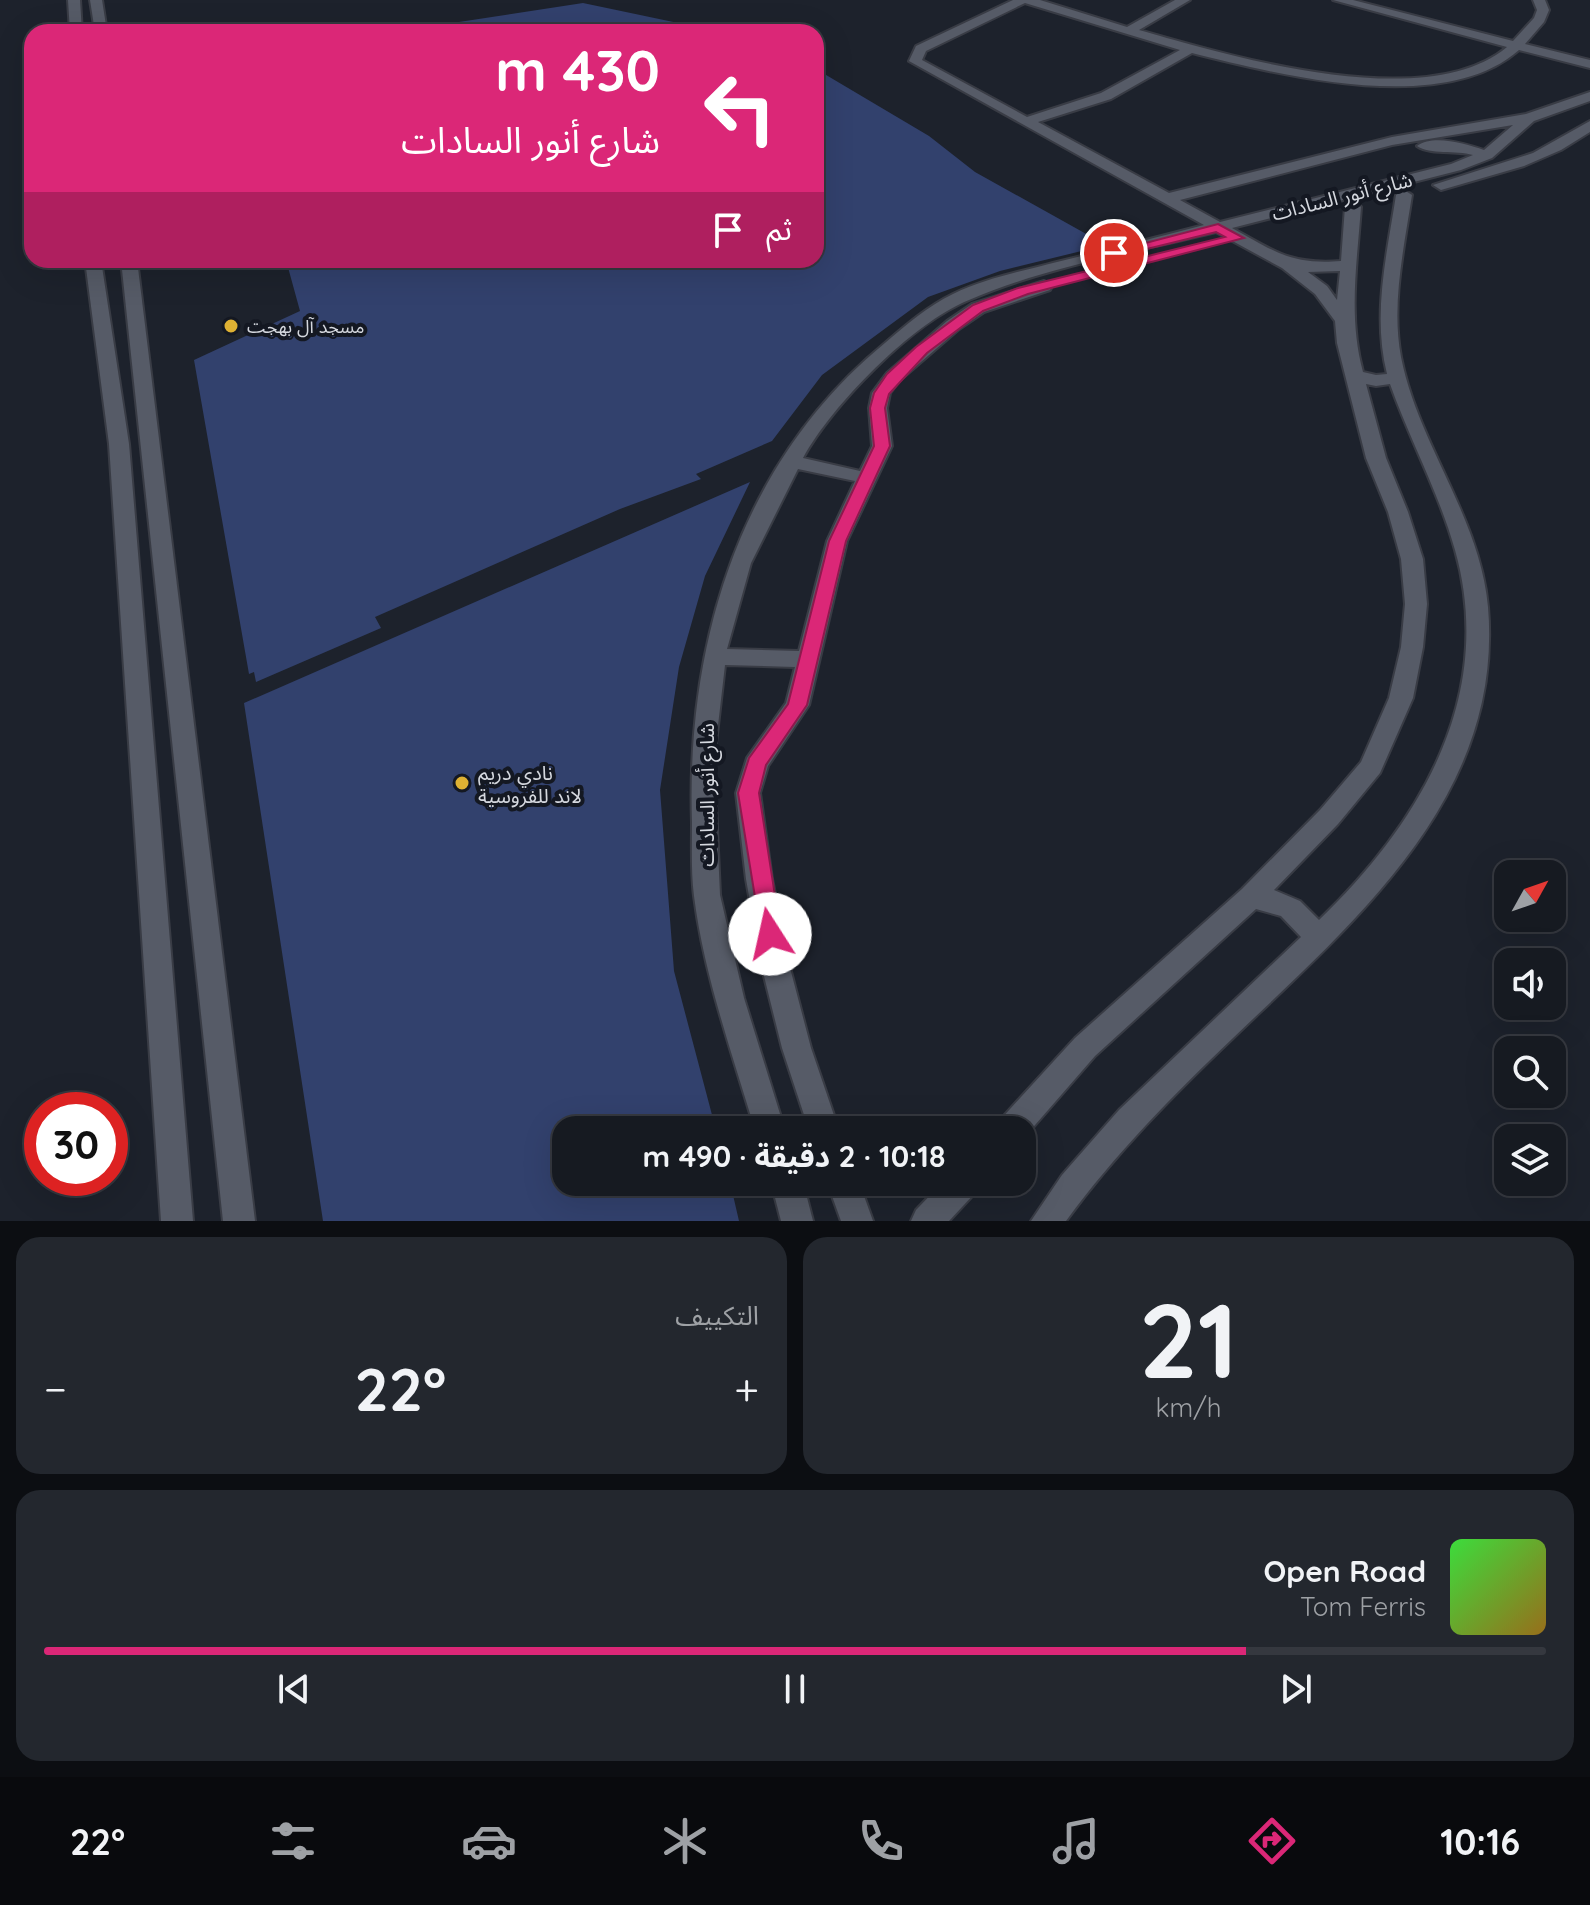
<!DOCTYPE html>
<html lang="ar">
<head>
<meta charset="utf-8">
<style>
	:root { --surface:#161a21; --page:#23272e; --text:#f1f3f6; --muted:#9ea1a5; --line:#35383f; --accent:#db2777 }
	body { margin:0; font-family:Quicksand,"Noto Sans Arabic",sans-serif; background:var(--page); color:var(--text); direction:rtl; height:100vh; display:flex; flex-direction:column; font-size:30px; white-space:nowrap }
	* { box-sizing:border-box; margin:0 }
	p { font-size:26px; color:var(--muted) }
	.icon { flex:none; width:44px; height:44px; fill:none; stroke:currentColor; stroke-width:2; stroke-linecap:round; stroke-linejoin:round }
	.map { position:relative; height:1221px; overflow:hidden; direction:ltr }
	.panel { display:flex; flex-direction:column; gap:16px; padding:16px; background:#0c0e12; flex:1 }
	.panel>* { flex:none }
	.top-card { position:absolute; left:24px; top:24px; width:800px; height:244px; border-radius:24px; box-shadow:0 8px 32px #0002,0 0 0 2px var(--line); direction:rtl; background:#db2777; color:#fff; overflow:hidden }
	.needle { width:52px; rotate:50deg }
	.tools { position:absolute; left:1494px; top:860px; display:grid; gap:16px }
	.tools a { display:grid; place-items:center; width:72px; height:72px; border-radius:16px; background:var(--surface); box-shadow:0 8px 32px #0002,0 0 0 2px var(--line); font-size:40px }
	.speed { position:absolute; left:24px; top:1092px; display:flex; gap:16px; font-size:40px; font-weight:700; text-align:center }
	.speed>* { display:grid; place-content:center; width:104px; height:104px; border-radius:50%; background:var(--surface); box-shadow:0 8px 32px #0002,0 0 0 2px var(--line); line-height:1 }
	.speed .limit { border:12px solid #d22; background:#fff; color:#111 }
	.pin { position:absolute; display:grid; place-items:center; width:68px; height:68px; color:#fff; margin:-34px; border:4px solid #fff; border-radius:50%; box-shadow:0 2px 8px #0007 }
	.me { position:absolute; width:88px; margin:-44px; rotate:350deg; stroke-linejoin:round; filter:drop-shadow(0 0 6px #0008) }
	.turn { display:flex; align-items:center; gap:28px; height:168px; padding:0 32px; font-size:36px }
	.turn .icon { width:104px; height:104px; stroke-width:2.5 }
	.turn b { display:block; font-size:56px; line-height:68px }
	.then { display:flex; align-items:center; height:76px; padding:0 32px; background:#0003; gap:16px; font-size:30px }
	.big { font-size:60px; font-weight:700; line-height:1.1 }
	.panel .card { flex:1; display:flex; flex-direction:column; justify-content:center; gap:12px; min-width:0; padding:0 28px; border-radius:24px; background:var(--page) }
	.panel .dial { align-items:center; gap:0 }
	.dial b { font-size:104px; line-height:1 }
	.song { display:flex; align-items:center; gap:24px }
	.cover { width:96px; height:96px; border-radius:12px; background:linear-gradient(135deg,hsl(120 70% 55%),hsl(40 70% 35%)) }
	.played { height:8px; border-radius:4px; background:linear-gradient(90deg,var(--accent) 80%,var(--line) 80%) }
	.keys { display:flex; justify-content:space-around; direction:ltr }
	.heat { display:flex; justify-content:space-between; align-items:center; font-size:44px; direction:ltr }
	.panel .tiles { flex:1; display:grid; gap:16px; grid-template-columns:1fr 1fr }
	.card:last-child { grid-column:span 2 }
	.trip { position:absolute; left:552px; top:1116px; width:484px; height:80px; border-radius:24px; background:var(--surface); box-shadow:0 8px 32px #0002,0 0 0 2px var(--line); font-weight:700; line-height:80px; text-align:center; direction:rtl }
	.tabs { display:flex; height:128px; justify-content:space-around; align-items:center; background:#090a0d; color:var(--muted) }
	.tabs .icon { width:56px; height:56px }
	.tabs .current { color:var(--accent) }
	.tabs b { font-size:36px; color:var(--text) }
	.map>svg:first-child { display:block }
	.green { fill:#32416d }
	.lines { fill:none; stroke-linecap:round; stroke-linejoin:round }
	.minor-casing { stroke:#393c45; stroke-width:4 }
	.minor { fill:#565b67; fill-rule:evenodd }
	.route { fill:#db2777; stroke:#8e194d; stroke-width:2 }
	.poi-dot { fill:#deb133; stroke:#141822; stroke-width:3 }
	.labels { text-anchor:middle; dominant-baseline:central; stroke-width:8; stroke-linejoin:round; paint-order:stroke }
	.far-poi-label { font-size:18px; fill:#d5d8df; stroke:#141822; text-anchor:start }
	.street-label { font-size:20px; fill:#d5d8df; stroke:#141822 }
	.poi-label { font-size:20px; fill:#d5d8df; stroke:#141822; text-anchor:start }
</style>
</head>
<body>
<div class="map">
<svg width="1590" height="1221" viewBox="0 0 1590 1221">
	<rect width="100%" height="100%" fill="#1d222c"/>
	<g class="green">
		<polygon points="583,3 721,32 393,32"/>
		<polygon points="816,69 929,136 975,172 1106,245 1000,271 928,297 822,375 772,441 696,474 701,479 620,509 375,617 381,628 256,682 254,672 249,674 194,360 300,311 286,260 816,260"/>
		<polygon points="750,482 705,576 679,667 660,790 674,971 716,1130 566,1130 566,1182 730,1182 739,1221 323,1221 244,703"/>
	</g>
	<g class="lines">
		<defs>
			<g id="minor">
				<polygon points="68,0 80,0 82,32 70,32"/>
				<polygon points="90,0 102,0 107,32 95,32"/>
				<path d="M1013,0H1040L1127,27L1175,0H1190L1139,30C1230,56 1426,115 1507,47L1333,0H1353L1513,41L1534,18L1537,10L1533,0H1545L1549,10L1544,22L1525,44L1590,60V68L1519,50C1443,117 1281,75 1192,53L1111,99L1038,122L1169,193L1392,137L1526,114L1590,92V101L1534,121L1492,158L1461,170L1232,228C1274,251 1290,265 1341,261L1345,207L1348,204H1358L1361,207C1357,263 1348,317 1363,372L1376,375L1387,374C1372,314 1387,254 1396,195L1404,190L1412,195C1404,248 1391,304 1401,357C1418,444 1480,517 1488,607C1504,796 1355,921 1233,1038C1173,1095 1115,1154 1066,1221H1031L1062,1175L1119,1110L1301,937L1281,916L1256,909L1095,1056L1022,1140V1130H996L1000,1120L1075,1038L1242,889L1320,810L1361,762L1389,698L1401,647L1405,604L1401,559L1388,512L1366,458L1337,343L1335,321L1315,294L1282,268L1216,232C1135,252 1045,267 969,300C912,323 832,405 803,458L860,471L872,446L869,408L872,393L887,373L947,321L972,304L1044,281L1052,286L1050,290L984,312L959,329L899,381L890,393L887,408L892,446L847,541L809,705L768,766L760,793L772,879L789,964L811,1048L839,1130H809L782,1048L761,964L746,879L736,793L747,758L786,703L795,667L725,665L714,760L720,895L744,998L785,1130H755C732,1053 704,975 694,896C691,872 692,847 692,823C686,641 741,461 885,343C906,325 928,306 953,294C986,278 1023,271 1057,262C1106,250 1155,238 1204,225L909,61L916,46ZM1025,3L1180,50L1101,93L1027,117L922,60L926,51ZM1513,125L1484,150C1465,144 1434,134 1417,146C1430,155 1456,150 1473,155L1451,164L1220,222L1180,200L1392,145ZM1340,271L1337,300L1327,286L1308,272ZM1366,384L1376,386L1390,384C1410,440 1439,493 1455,550C1496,695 1421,822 1319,920L1300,901L1274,890L1338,824L1380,773L1413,698L1423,647L1427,604L1423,559L1408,512L1386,458ZM798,469L855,481L827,541L799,651L727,649L751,563Z"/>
				<polygon points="1590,121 1590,132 1561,150 1524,166 1441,190 1433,185 1533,153"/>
				<polygon points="85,260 101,260 129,444 193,1221 161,1221 109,444"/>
				<polygon points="121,260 137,260 255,1221 223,1221"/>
				<polygon points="771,1182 803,1182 813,1221 781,1221"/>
				<polygon points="827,1182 859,1182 873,1221 841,1221"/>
				<polygon points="943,1182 980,1182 975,1193 949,1221 911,1221 916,1210"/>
			</g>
		</defs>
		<use href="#minor" class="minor-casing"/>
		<use href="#minor" class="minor"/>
	</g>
	<polygon class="route" points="1218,224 1244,238 1028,294 983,311 927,353 889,394 885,408 890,446 846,541 807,705 766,765 759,793 781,934 778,940 770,943 762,940 738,793 749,758 788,704 829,541 874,446 870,408 874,393 887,374 916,347 973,305 1018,288 1225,237 1216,232 1114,257 1107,253"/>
	<g class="poi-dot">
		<circle cx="231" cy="326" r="8"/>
		<circle cx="462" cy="783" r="8"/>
	</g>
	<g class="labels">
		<g class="far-poi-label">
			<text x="247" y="326">مسجد آل بهجت</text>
		</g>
		<g class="street-label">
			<text transform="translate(1342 196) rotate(-14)">شارع أنور السادات</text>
			<text transform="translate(706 795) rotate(-90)">شارع أنور السادات</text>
		</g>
		<g class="poi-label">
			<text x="478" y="772">نادي دريم<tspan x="478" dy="23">لاند للفروسية</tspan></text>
		</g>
	</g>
</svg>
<div class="tools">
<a><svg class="needle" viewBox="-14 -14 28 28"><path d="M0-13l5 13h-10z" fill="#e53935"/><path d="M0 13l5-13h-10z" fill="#9ea1a5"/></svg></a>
<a><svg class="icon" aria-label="sound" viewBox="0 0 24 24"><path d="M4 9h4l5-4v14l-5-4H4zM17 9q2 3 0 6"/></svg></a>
<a><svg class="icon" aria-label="search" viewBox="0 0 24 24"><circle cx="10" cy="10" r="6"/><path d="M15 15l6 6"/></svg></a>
<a><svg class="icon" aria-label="layers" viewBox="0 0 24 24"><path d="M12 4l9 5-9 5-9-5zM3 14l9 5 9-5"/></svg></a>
</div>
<div class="speed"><div class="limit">30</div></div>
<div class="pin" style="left:1114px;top:253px;background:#d93025"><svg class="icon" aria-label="arrive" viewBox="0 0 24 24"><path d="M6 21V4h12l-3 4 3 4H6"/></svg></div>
<svg class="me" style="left:770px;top:934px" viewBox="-20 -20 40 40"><circle r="19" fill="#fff"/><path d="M0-13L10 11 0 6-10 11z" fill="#db2777"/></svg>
<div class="trip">10:18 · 2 دقيقة · 490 m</div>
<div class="top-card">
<div class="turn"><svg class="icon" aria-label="left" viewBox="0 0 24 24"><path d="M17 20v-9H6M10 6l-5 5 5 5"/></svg><div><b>430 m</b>شارع أنور السادات</div></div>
<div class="then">ثم<svg class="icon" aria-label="arrive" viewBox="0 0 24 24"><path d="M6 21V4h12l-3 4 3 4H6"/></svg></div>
</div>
</div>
<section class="panel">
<div class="tiles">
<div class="card dial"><b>21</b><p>km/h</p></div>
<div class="card"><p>التكييف</p>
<div class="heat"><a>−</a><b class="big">22°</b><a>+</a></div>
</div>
<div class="card">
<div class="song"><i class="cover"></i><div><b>Open Road</b><p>Tom Ferris</p></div></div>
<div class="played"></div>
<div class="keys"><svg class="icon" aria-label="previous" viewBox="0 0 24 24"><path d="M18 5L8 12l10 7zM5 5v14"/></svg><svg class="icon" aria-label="pause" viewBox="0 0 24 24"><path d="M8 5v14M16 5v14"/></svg><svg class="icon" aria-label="next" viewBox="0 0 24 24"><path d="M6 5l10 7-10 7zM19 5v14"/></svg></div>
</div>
</div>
</section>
<nav class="tabs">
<b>10:16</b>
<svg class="icon current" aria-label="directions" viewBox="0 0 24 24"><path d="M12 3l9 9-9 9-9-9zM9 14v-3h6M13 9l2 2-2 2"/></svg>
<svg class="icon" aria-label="music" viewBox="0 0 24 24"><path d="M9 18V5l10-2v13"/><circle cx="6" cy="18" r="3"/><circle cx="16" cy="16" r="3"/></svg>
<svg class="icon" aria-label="phone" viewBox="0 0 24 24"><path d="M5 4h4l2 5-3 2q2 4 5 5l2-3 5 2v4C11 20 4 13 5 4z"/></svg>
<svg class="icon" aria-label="climate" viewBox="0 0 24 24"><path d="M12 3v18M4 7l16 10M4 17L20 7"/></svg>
<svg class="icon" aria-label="car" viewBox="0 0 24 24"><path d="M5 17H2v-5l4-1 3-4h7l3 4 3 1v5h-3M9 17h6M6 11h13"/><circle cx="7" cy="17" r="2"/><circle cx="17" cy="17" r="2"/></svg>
<svg class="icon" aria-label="filters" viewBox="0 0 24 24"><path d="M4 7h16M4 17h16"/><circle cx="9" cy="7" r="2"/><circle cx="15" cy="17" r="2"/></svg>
<b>22°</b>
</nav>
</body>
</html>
